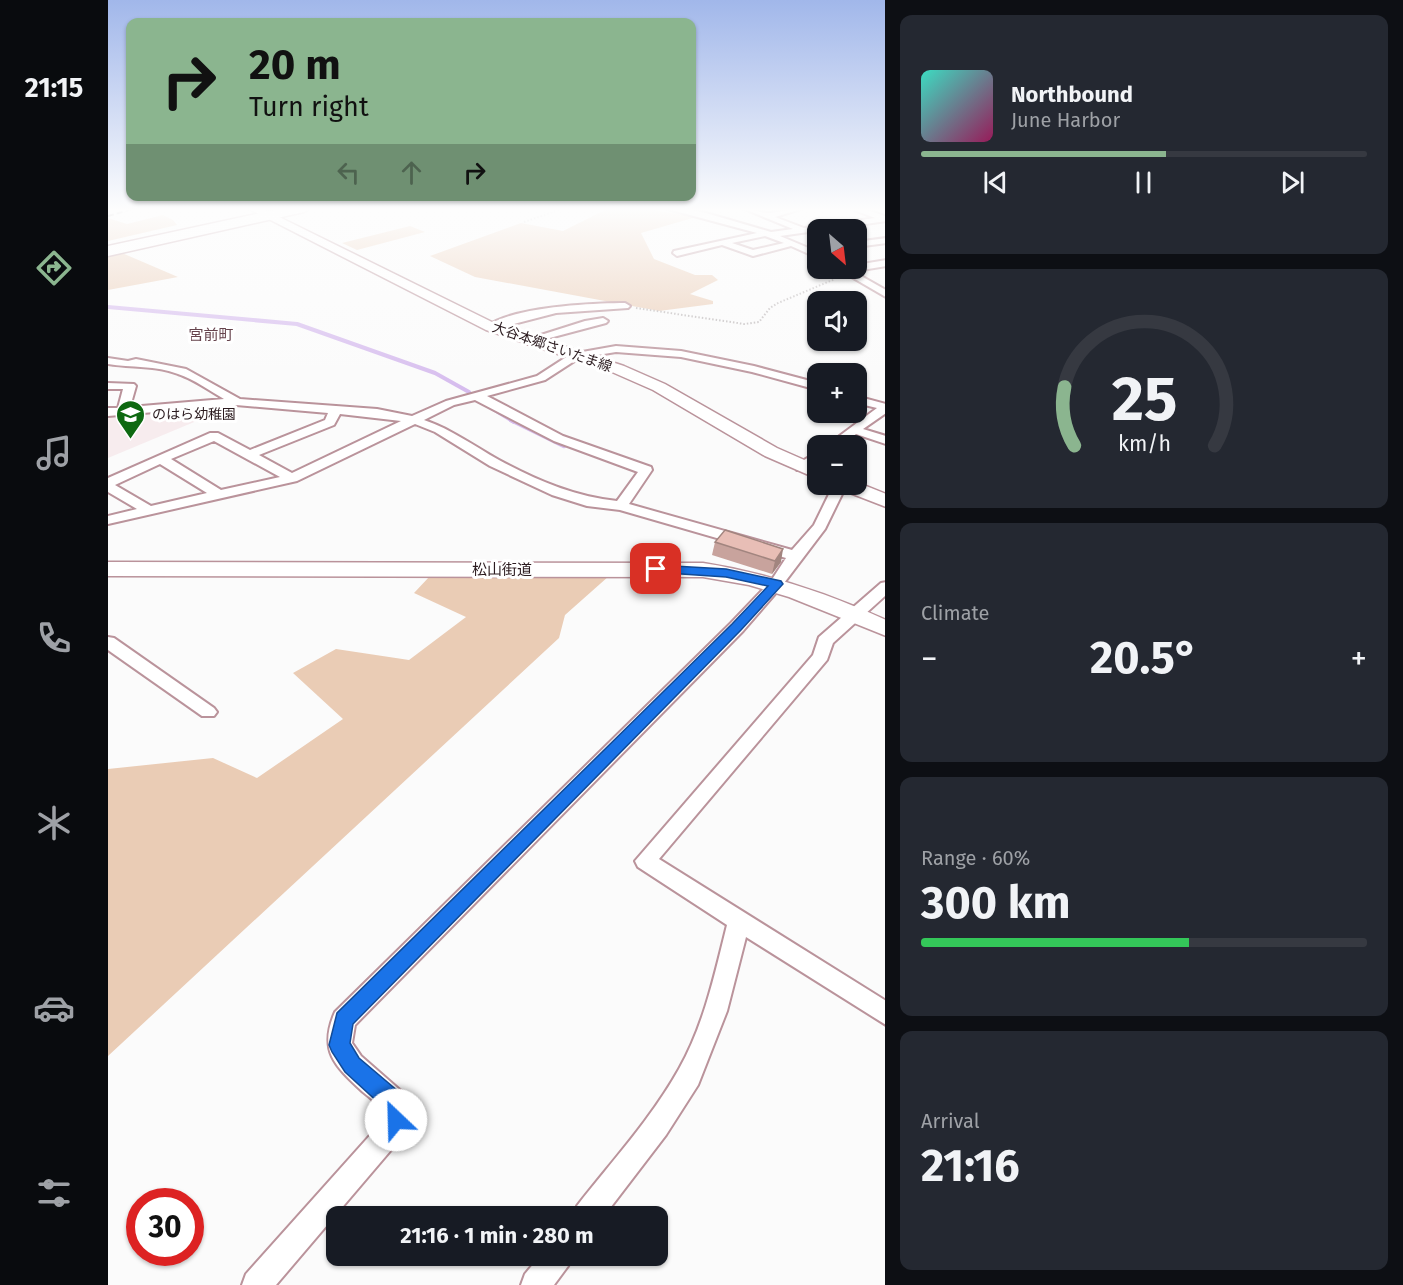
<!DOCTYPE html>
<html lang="en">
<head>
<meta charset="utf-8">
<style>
	:root { --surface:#171b24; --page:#242831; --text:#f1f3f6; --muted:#9ea1a6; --line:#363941; --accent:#8bb58f }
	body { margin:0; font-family:"Fira Sans","Noto Sans JP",sans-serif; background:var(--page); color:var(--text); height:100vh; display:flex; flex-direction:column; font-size:22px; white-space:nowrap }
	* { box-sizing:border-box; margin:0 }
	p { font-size:20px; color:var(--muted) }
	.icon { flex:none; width:33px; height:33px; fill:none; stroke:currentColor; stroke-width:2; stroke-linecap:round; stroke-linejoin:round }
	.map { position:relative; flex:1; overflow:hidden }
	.drawer { display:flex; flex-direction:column; gap:15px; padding:15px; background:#0d0f14; width:518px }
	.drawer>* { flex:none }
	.banner { position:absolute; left:18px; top:18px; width:570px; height:183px; border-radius:12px; box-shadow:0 2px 4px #0004; background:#8bb58f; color:#111; overflow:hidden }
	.needle { width:39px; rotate:152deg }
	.fabs { position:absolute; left:699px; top:219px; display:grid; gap:12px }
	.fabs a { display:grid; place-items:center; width:60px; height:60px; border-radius:12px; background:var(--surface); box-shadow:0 2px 4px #0004; font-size:30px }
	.speed { position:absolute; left:18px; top:1188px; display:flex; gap:12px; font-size:30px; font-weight:700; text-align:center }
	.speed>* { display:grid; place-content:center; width:78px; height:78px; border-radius:50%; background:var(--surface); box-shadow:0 2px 4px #0004; line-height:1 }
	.speed .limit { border:9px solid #d22; background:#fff; color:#111 }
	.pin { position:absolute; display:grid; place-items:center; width:51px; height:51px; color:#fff; margin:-26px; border-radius:12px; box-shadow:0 3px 9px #0006 }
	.me { position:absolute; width:66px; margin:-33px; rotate:336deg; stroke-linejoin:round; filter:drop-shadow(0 0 4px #0008) }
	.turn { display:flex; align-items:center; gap:21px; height:126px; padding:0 24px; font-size:27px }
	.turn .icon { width:78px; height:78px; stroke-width:2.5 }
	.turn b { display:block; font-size:42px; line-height:51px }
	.lanes { display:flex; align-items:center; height:57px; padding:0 24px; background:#0003; justify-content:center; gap:30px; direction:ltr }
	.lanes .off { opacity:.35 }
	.big { font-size:45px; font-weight:700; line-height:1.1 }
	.drawer .widget { flex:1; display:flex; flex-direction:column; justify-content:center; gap:9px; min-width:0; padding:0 21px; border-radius:12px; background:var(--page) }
	.drawer .dial { align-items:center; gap:0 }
	.dial svg { height:156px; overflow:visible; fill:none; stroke:var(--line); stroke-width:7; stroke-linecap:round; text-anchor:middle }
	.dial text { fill:var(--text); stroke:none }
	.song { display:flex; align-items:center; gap:18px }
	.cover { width:72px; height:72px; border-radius:9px; background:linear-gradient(135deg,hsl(170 70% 55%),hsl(330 70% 35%)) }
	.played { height:6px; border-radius:3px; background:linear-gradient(90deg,var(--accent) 55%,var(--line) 55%) }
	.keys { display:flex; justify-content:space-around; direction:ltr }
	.heat { display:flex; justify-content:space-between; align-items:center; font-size:33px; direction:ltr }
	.charge { height:9px; border-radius:4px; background:linear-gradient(90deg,#34c759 60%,var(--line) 0) }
	.trip { position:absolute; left:218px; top:1206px; width:342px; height:60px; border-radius:12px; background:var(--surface); box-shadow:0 2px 4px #0004; font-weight:700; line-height:60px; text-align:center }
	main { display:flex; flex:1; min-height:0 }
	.tab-bar { display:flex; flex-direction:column; width:108px; justify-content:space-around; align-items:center; background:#090b0e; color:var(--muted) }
	.tab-bar .icon { width:42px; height:42px }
	.tab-bar .selected { color:var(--accent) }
	.tab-bar b { font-size:27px; color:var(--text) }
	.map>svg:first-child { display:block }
	.built { fill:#f7ecee }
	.green { fill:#eaccb5 }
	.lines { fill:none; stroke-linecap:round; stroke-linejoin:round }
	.stream-far1 { stroke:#d6bcee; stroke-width:4 }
	.stream { stroke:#d6bcee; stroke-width:4.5 }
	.street-casing { stroke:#ba939b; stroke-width:4 }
	.secondary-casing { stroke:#ba939b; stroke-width:3 }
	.highway-casing { stroke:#ba939b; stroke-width:3 }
	.path { stroke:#bbb6b7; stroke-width:2; stroke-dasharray:1.5 2; stroke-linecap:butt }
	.street { fill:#fff; fill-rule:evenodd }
	.secondary { fill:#fff; fill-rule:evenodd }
	.highway { fill:#fff; fill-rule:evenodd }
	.rail { stroke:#534649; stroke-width:2; stroke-dasharray:6 3; stroke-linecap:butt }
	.wall { fill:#c8a39d }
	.shaded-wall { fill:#a2857f }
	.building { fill:#e8beb6; stroke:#a2857f; stroke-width:1.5 }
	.route { fill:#1a73e8; stroke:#114b97; stroke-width:1.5 }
	.labels { text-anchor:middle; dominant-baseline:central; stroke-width:6; stroke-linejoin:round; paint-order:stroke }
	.far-street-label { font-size:14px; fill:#2b1b1f; stroke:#fff }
	.far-poi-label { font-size:14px; fill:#2b1b1f; stroke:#fff; text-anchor:start }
	.far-quarter-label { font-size:15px; fill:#66434c; stroke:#fff }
	.street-label { font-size:15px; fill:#2b1b1f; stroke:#fff }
</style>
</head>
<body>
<main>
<nav class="tab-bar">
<b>21:15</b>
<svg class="icon selected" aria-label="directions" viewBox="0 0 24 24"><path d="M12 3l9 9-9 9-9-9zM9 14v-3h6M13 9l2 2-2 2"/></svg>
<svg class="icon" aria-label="music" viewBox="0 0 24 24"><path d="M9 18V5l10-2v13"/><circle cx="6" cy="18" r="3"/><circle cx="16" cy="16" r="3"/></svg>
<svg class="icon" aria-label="phone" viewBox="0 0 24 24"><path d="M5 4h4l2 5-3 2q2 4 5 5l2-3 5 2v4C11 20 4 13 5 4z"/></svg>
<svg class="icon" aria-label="climate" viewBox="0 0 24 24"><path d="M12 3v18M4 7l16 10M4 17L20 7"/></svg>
<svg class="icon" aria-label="car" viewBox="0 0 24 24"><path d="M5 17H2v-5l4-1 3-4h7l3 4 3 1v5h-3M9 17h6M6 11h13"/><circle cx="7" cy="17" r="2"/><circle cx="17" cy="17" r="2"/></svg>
<svg class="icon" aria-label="filters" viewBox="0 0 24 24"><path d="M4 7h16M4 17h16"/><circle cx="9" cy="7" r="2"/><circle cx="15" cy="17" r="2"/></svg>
</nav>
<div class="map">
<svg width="778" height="1285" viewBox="0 0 778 1285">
	<rect width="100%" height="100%" fill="#fbfbfb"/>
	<polygon class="built" points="89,406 103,415 0,458 0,414"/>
	<g class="green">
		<polygon points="501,208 533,208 588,217 533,233 546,259 587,275 604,275 610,280 582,294 605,301 605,304 551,311 367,277 322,256 413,223 455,231"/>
		<polygon points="55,215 65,220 69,225 0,241 0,218 19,224"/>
		<polygon points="302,226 317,232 249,250 234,243"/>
		<polygon points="14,253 70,277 0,290 0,256"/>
		<polygon points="322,576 501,576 457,615 451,638 0,1056 0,769 105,758 149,778 235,719 185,673 228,649 301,660 358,617 306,593"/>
	</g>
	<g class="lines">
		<g class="stream-far1">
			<polyline points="0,307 189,324 327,373 361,392"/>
			<polyline points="377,404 406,422"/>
		</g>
		<polyline class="stream" points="403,420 456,446"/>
		<defs>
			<g id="street">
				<path d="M556,208H574L598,213L663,232L685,229L634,208C644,208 654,214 662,213C674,212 684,208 696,208L667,217L696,228L767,218L741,208H753L777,216L778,221L672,236L710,252V258L683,246L645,256L614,245L569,256L565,253L566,251L649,233ZM657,236L676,243L645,250L624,243Z"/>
				<polygon points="778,238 778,243 748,247 748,242"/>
				<polygon points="778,260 778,266 748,271 744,268 748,268 748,265"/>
				<polygon points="728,268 739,268 778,290 778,297"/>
				<path d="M517,303L522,306L520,308L448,313L383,330L378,327C402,307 485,303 517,303Z"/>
				<polygon points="495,318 500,321 498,323 419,344 414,341 477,321"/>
				<path d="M508,346L573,351L646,366L710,383V390L644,372L573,357L508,352L471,358L437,380L379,396L455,436L543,467L544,470L521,504L684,550L706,525L726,484H739L717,529L673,587L635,631L247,1025L244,1043L253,1056L293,1091L297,1100L301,1120L283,1150L168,1285H134L138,1274L265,1132L274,1117C272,1105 265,1100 255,1092C227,1066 210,1051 227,1012L623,623L663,581L678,558L512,510L479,506L444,495L382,466L327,432L307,424L189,481L0,524V516L29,509L0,492V478L102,433H110L142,450L217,420L220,413L128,405L0,416V408H10L15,389H0V383L26,384L28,386L22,407L116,399C102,391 86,379 70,374C48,365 23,368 0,364V358L20,361L28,359L78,369L132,399L269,409L304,416L338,401L429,376L463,354ZM367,400L446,441L530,472L509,501C467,497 428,480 391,460C366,446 343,429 316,420L346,405ZM232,414L293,421L184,473L151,455L226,425ZM106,441L172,477L113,490L63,459ZM52,464L99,493L43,506L7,485Z"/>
				<polygon points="748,396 778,404 778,413 755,429 778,436 778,444 748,434 733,446 718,446 769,408 748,403"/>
				<polygon points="710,452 710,462 699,470 689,470 688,467 689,464"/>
				<path d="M778,582V595L725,643L719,660L551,859L778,1001V1025L638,937L619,1011L590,1085L558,1135L496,1216H465L469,1206C504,1161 543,1119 571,1069C596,1025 607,973 619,925L530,867L527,861L705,655L711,637L773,583Z"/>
				<polygon points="0,637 6,638 106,708 109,712 106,716 94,716 0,650"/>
				<polygon points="432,1256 465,1256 460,1266 446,1285 413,1285 417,1274"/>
			</g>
			<g id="secondary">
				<polygon points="139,208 153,208 388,324 516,366 557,384 669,448 710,466 710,479 657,456 545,390 504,372 378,330"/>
				<polygon points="748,482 778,494 778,507 729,488 727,484 748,484"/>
				<path d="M0,562L595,563C659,573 719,593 778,620V636L681,597L641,585L595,577L0,576Z"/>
			</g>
			<polygon id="highway" points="176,208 203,208 196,212 0,256 0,246"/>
		</defs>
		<use href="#street" class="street-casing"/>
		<use href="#secondary" class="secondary-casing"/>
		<use href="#highway" class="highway-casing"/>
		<g class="path">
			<polyline points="416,222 457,208"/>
			<polyline points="528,308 636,324 651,322 662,308 670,303 727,279"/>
		</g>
		<use href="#street" class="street"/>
		<use href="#secondary" class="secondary"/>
		<use href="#highway" class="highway"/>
		<polyline class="rail" points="0,216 28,208"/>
	</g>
	<polygon class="wall" points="607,542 673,562 664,574 604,555"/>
	<polygon class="shaded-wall" points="675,549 673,562 664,574 667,561"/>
	<polygon class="building" points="617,530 675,549 667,561 607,542"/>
	<linearGradient id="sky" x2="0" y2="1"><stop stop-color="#a1b7ea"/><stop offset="0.54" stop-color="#fdfdfd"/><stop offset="1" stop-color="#fdfdfd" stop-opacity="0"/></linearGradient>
	<rect width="778" height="388" fill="url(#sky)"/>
	<path class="route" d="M548,565L618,569L673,581L675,584L633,630L245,1024L242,1043L251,1058L291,1092C296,1104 301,1116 296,1127L288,1130L280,1127L274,1106L237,1072L224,1052L221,1045L229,1013L624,624L660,586L618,577L544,572L542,569Z"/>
	<defs>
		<symbol id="school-pin" viewBox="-11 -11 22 30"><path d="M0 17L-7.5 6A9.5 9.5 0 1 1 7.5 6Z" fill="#0e6911" stroke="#fff"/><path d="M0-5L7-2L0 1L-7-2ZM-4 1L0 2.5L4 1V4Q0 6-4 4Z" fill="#fff"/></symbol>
	</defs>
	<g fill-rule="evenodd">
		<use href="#school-pin" x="6" y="398" width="33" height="45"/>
	</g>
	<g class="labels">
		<g class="far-street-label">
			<text transform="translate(444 347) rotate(19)">大谷本郷さいたま線</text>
		</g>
		<g class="far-poi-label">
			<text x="44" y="414">のはら幼稚園</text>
		</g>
		<g class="far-quarter-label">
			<text x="103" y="335">宮前町</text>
		</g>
		<g class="street-label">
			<text x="394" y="570">松山街道</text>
		</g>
	</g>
</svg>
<div class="fabs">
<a><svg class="needle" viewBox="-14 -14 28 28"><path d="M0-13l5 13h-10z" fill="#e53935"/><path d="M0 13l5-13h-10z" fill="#9ea1a6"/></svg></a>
<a><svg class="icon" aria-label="sound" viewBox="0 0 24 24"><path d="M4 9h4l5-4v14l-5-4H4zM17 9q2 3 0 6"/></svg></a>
<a>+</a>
<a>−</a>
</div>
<div class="speed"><div class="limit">30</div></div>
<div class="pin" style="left:548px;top:569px;background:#d93025"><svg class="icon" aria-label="arrive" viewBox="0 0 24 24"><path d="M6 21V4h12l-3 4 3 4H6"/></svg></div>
<svg class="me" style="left:288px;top:1120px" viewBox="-20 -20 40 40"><circle r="19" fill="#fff"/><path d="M0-13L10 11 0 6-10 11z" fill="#1a73e8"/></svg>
<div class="trip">21:16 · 1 min · 280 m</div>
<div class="banner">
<div class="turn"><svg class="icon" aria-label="right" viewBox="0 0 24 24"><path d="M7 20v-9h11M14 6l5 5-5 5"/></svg><div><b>20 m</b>Turn right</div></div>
<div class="lanes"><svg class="icon off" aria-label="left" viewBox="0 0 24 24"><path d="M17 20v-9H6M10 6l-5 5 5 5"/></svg><svg class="icon off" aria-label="ahead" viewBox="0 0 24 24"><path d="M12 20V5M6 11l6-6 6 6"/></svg><svg class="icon" aria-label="right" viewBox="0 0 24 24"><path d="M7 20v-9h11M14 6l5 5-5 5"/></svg></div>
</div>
</div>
<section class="drawer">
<div class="widget">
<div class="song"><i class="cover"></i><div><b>Northbound</b><p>June Harbor</p></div></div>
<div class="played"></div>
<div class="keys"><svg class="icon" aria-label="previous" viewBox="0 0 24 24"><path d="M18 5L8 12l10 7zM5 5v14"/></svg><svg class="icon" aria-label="pause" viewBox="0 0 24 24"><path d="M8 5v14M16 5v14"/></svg><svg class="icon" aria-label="next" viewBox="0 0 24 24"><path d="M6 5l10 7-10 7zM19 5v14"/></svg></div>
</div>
<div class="widget dial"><svg viewBox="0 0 100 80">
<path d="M14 69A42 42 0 1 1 86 69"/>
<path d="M14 69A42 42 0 0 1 9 39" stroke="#8bb58f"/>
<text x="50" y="56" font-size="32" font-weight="700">25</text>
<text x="50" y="72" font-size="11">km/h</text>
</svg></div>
<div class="widget"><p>Climate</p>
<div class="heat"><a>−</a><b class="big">20.5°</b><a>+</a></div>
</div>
<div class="widget"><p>Range · 60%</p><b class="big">300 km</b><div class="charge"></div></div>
<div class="widget"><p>Arrival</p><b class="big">21:16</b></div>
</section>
</main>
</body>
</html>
